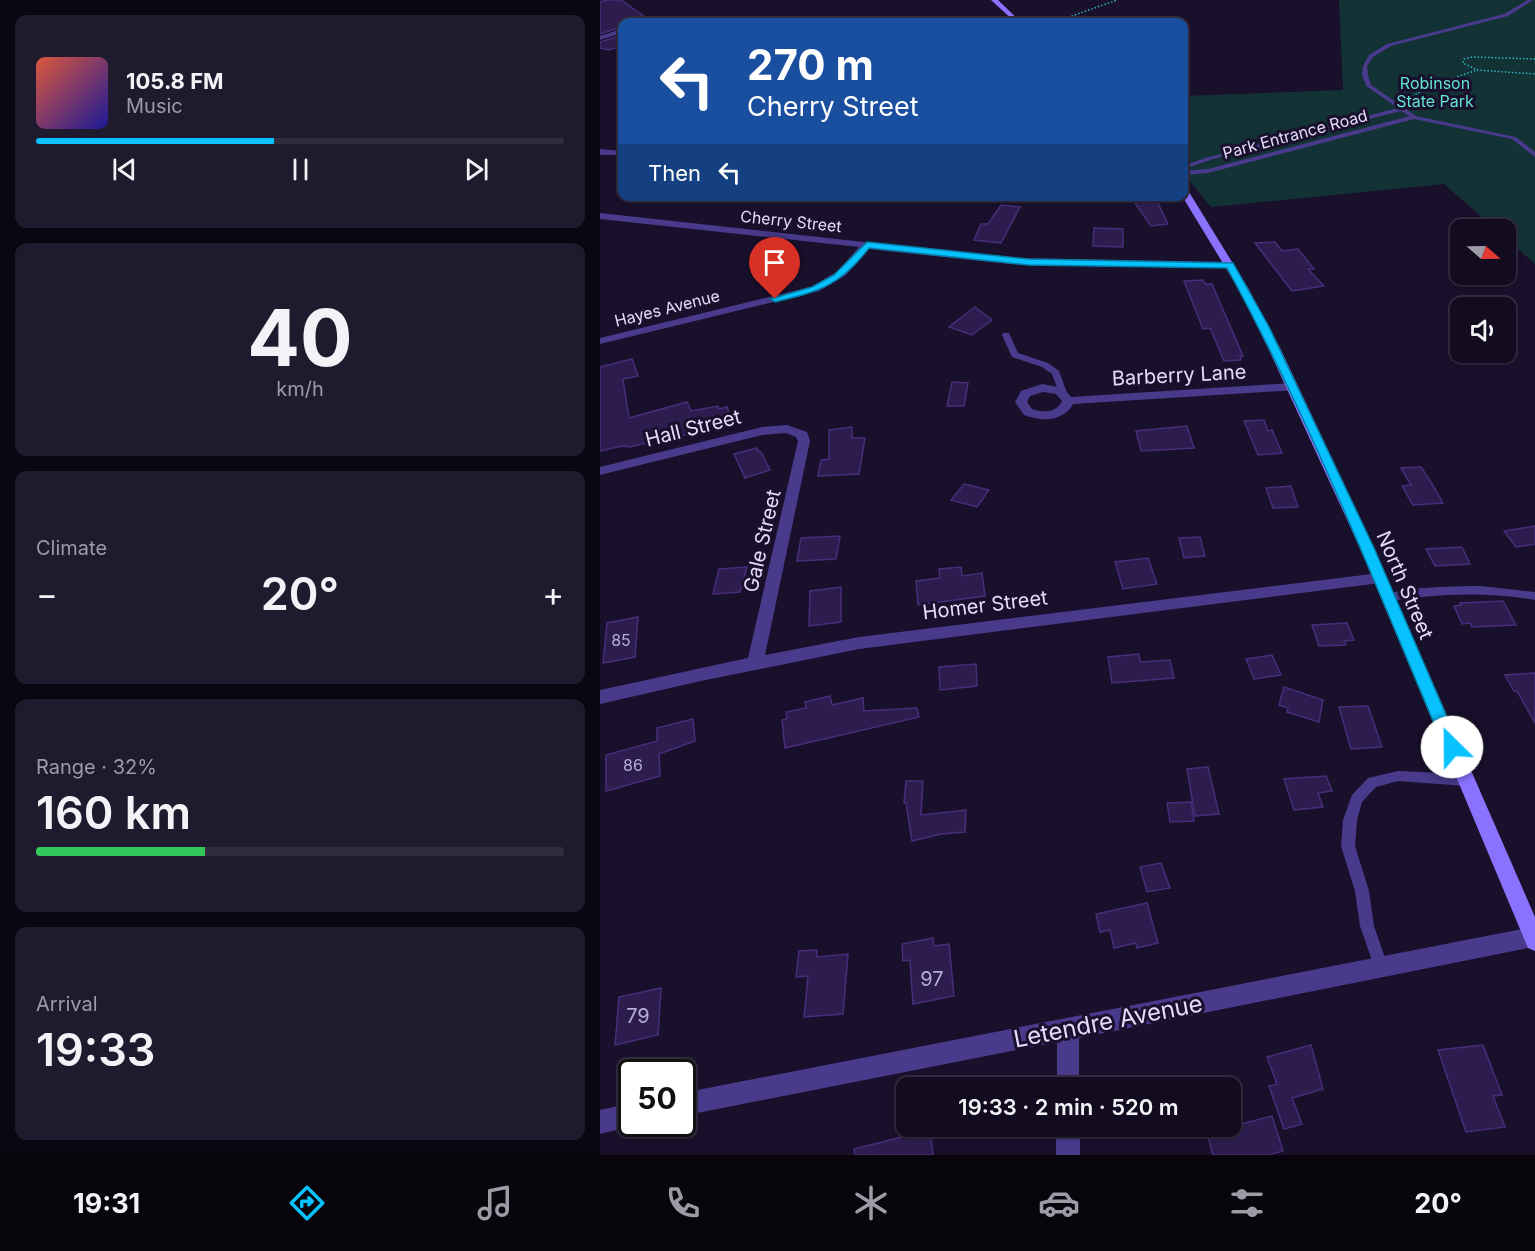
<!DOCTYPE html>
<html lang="en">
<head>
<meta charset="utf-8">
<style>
	:root { --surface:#130c21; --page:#201a2e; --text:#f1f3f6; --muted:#9d9ba5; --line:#322c3f; --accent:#07c2ff }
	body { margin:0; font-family:Inter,sans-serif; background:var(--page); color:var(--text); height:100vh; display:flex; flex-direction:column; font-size:22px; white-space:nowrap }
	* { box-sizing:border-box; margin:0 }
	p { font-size:20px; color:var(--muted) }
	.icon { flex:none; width:33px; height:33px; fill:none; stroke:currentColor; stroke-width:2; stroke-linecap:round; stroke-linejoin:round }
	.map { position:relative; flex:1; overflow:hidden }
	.drawer { display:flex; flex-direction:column; gap:15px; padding:15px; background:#0a0712; width:600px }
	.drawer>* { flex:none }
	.top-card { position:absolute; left:18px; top:18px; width:570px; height:183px; border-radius:12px; box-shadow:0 2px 4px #0004,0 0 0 2px var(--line); background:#1a4fa0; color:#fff; overflow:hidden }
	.needle { width:39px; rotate:110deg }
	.controls { position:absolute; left:850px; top:219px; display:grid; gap:12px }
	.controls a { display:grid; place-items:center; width:66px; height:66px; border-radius:12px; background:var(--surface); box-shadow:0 2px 4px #0004,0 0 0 2px var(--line); font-size:30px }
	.speed { position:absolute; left:18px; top:1059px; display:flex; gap:12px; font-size:30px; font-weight:700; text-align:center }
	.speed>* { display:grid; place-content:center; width:78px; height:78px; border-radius:50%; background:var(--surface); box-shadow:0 2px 4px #0004,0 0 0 2px var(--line); line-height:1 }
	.speed .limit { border:3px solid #111; border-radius:9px; background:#fff; color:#111 }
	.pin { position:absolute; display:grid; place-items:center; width:51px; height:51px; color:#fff; margin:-62px -26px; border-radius:50% 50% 50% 0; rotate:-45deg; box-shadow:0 0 6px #0007 }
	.pin .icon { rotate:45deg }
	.me { position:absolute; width:66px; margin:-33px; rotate:337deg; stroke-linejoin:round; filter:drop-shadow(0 0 4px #0008) }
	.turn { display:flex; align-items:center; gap:21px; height:126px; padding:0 30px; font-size:27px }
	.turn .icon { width:78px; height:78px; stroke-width:2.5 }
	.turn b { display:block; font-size:42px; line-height:51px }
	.then { display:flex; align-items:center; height:57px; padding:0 30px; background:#0003; gap:12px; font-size:22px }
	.big { font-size:45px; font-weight:600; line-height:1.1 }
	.drawer .card { flex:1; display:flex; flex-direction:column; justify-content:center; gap:9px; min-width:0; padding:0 21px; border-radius:12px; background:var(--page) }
	.drawer .dial { align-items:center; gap:0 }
	.dial b { font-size:78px; line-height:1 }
	.song { display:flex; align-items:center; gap:18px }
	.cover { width:72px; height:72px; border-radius:9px; background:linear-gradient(135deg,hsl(10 70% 55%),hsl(240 70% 35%)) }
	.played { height:6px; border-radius:3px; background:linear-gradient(90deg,var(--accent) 45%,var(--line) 45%) }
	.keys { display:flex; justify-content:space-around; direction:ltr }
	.heat { display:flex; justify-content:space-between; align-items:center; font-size:33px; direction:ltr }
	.charge { height:9px; border-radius:4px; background:linear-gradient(90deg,#34c759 32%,var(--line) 0) }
	.trip { position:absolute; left:296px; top:1077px; width:345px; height:60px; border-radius:12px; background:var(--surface); box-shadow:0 2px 4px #0004,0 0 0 2px var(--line); font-weight:600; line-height:60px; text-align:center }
	.tabs { display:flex; height:96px; justify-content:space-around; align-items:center; background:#08050d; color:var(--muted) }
	.tabs .icon { width:42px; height:42px }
	.tabs .active { color:var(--accent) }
	.tabs b { font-size:27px; color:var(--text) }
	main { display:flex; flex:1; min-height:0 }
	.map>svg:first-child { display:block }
	.green { fill:#133236 }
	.building { fill:#2d1c4e; stroke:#482d7a; stroke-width:1.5 }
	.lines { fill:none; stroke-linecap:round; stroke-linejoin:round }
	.path { stroke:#2db5c1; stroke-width:1.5; stroke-dasharray:1.5 2; stroke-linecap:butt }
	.service { fill:#493a8c; fill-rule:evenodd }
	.minor { fill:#493a8c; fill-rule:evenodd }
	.secondary { fill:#8a72ff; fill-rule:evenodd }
	.route { fill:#07c2ff; stroke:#057ea6; stroke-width:1.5 }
	.labels { text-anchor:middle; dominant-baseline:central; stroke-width:6; stroke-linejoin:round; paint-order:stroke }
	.far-park-label { font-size:16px; fill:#62e4d7; stroke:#19102c }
	.far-street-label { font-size:16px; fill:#e5dbff; stroke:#19102c }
	.number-label { font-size:16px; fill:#b7abd3 }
	.street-label { font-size:20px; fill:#e5dbff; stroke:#19102c }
	.near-number-label { font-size:20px; fill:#b7abd3 }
	.near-street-label { font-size:24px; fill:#e5dbff; stroke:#19102c }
</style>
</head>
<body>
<main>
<section class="drawer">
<div class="card">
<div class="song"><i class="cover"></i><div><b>105.8 FM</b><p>Music</p></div></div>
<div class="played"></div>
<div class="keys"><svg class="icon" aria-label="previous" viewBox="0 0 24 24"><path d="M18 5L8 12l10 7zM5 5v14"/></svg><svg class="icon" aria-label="pause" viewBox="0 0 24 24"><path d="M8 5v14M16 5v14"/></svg><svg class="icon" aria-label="next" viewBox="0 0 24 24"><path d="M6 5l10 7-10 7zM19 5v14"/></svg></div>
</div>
<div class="card dial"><b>40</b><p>km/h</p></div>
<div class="card"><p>Climate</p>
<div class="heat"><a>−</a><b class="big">20°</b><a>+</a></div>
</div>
<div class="card"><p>Range · 32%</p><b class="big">160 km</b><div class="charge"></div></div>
<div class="card"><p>Arrival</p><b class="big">19:33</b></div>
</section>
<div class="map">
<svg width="935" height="1155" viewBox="0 0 935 1155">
	<rect width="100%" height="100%" fill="#19102c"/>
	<polygon class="green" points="739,0 935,0 935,264 906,238 906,230 896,229 844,184 611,207 584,174 584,96 743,90"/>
	<g class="building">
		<polygon points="7,0 21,0 45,17 22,21 22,27 0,34 0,2"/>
		<polygon points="22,35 22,46 9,50 0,48 0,42"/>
		<polygon points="555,197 568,224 551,226 532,199"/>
		<polygon points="401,205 420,207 401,243 374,240 381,224 388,224"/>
		<polygon points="494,228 523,229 523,247 493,246"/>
		<polygon points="675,242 682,251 698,249 714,269 708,269 724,286 692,291 655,243"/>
		<polygon points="603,280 605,284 612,284 643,356 640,356 641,360 624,361 610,328 603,329 584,281"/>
		<polygon points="375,307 392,320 372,335 349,327"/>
		<polygon points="32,359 38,376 23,379 29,418 87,402 91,411 118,406 119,409 127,407 132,422 70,439 69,437 30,447 22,446 0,451 0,367"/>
		<polygon points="352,382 368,383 364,406 347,406"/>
		<polygon points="664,420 668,431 672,430 682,453 658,455 644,421"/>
		<polygon points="587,426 594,448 541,451 536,431"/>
		<polygon points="252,427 252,438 265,438 259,474 218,476 221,460 229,459 229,430"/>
		<polygon points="157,448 159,452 161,452 170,470 145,478 134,454"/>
		<polygon points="821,467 832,484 843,503 813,505 802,486 811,485 801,468"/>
		<polygon points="364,484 389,490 377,507 351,500"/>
		<polygon points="691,486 698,507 673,508 666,488"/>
		<polygon points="935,526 935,544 916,547 904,531"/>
		<polygon points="240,536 236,559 197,561 201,538"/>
		<polygon points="600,537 605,556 584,558 579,538"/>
		<polygon points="862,547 870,564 835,566 826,549"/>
		<polygon points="548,558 557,584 523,589 515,562"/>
		<polygon points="147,567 140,592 113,594 119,569"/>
		<polygon points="361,567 362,576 382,573 385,596 318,605 316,581 340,578 339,569"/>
		<polygon points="241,587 241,622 209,626 210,591"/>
		<polygon points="903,601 916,625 872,627 870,623 862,624 854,606 861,605 860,603"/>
		<polygon points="38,617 35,657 3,663 7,623"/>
		<polygon points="747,623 754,640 744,641 746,645 719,646 712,625"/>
		<polygon points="539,654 540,662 570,660 574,678 512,683 508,657"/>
		<polygon points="672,655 681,675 654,679 646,659"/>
		<polygon points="376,664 377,686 340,690 339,667"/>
		<polygon points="935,673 935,723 917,691 914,691 905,675"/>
		<polygon points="684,687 723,700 719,722 687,712 688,708 679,705"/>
		<polygon points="230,696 232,705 263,698 264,711 317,708 319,717 185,748 182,720 187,719 186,712 206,708 205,702"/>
		<polygon points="768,706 782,747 751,749 739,707"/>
		<polygon points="93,719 95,741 59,754 60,776 6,791 6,755 57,741 57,728"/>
		<polygon points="608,767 619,814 595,816 587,769"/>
		<polygon points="726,776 732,791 718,793 723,807 694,810 684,779"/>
		<polygon points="306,781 323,781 321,815 366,810 365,832 341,834 312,841 306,803 304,803"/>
		<polygon points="591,802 594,821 570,822 567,803"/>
		<polygon points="561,863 570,888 547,892 540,867"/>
		<polygon points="547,903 558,943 537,948 536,943 514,948 510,930 500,932 496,914"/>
		<polygon points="333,938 334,946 349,944 354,996 313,1004 310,960 303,961 302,944"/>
		<polygon points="217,950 217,957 248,954 243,1014 204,1017 208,976 196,977 199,951"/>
		<polygon points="61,988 58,1035 15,1045 19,997"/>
		<polygon points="711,1045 723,1089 692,1098 702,1124 684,1129 669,1086 677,1084 667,1057"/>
		<polygon points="883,1045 902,1095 893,1096 905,1127 866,1132 838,1050"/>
		<polygon points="672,1116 683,1151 668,1155 613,1155 607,1133"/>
		<polygon points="330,1130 333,1155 255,1155 254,1149"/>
	</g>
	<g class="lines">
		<g class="path">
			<polyline points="455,22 517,0"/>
			<polyline points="935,59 872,57 864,59 863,63 877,70 935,74"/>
			<polyline points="806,99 836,84 877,70"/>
		</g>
		<g class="service">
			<polygon points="928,0 933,0 908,16 791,46 773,57 767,66 768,75 771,85 816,116 916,137 935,152 935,157 912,139 814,119 608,173 584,175 584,171 608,169 810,116 801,111 613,159 584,169 584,165 609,157 798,108 766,86 762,75 763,66 769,55 787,44 904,14"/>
			<polygon points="403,333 409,333 418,353 448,363 459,371 467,393 466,395 460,395 452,374 442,367 412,357 402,335"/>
			<path d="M880,586L935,592V600C886,591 837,594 788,601L783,597C792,587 863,586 880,586Z"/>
			<polygon points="798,771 866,774 870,776 872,780 870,784 866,786 798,781 776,787 762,802 757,820 755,846 769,891 774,926 788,967 786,972 781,974 776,972 760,926 755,891 741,846 743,820 752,795 768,778"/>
		</g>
		<g class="minor">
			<polygon points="22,29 22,33 0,40 0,36"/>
			<polygon points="0,149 22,151 22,155 0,155"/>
			<polygon points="0,213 410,258 630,262 635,265 630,268 410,264 269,249 246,275 219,291 0,344 0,338 211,287 238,271 259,247 0,219"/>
			<path d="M692,383L698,387L696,390L473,404C462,423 441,421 424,415L415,402L421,391L442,384L464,388L471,397ZM443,392L456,394L462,401C456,413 444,413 432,409L427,402L430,396Z"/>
			<polygon points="187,425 207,432 210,441 165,655 259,637 780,573 785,574 788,578 785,582 780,583 259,649 101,681 0,704 0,690 148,658 198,441 196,437 186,433 162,435 0,475 0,467 162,427"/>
			<polygon points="933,927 935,928 935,946 933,947 479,1038 479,1088 457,1088 457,1042 82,1116 82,1093"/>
			<polygon points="32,1103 32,1124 40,1124 0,1134 0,1110"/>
			<rect x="456" y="1126" width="24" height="29"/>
		</g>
		<g class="secondary">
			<polygon points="391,0 398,0 421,22 415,22"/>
			<polygon points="584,189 589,192 648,288 681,350 774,548 935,917 935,951 928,948 760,548 669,350 638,288 582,196"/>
		</g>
	</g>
	<path class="route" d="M267,242L428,259L633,263L669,327L774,548L860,747L858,752L852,754L846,752L844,747C776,586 711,421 627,268L428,265L269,248C240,286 220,291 175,302L170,299L212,287L234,275Z"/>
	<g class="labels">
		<g class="far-park-label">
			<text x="835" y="83">Robinson<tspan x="835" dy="18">State Park</tspan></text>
		</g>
		<g class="far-street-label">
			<text transform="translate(695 134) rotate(-15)">Park Entrance Road</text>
			<text transform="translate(191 221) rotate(6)">Cherry Street</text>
			<text transform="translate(67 308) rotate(-14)">Hayes Avenue</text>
		</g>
		<g class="number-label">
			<text x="21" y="640">85</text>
			<text x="33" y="765">86</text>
		</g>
		<g class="street-label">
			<text transform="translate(579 375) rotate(-3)">Barberry Lane</text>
			<text transform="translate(93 428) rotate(-14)">Hall Street</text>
			<text transform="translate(162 541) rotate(-77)">Gale Street</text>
			<text transform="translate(805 585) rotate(67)">North Street</text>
			<text transform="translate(385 605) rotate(-7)">Homer Street</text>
		</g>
		<g class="near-number-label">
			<text x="332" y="979">97</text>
			<text x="38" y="1016">79</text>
		</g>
		<g class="near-street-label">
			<text transform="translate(508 1021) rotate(-11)">Letendre Avenue</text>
		</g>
	</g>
</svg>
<div class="controls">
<a><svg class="needle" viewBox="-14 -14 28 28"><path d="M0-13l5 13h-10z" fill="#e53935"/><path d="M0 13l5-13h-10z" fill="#9d9ba5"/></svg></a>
<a><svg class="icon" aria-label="sound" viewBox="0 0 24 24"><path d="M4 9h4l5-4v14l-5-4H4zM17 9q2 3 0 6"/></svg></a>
</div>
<div class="speed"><div class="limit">50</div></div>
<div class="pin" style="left:175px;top:299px;background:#d93025"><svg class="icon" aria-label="arrive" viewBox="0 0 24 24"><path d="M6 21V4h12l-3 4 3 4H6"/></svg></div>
<svg class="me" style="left:852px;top:747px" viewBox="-20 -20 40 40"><circle r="19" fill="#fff"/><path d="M0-13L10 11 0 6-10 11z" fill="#07c2ff"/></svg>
<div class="trip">19:33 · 2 min · 520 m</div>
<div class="top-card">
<div class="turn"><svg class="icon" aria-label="left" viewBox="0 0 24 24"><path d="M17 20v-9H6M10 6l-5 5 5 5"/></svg><div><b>270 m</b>Cherry Street</div></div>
<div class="then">Then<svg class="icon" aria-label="left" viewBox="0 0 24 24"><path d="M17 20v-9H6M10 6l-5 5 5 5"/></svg></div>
</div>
</div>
</main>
<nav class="tabs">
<b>19:31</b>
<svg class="icon active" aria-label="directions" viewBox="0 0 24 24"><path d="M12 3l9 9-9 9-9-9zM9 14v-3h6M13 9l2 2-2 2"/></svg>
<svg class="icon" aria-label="music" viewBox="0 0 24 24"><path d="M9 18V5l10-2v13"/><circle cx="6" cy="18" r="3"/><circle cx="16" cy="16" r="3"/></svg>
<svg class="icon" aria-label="phone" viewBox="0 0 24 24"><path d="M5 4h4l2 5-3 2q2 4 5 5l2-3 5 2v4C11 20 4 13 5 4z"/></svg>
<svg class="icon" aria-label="climate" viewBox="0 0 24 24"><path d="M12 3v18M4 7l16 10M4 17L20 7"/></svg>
<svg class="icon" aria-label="car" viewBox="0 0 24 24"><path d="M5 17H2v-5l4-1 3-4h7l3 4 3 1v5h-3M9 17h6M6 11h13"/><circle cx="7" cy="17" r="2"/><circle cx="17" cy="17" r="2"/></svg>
<svg class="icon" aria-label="filters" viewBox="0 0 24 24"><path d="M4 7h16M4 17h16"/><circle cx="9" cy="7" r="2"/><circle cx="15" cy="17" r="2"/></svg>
<b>20°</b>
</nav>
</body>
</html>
